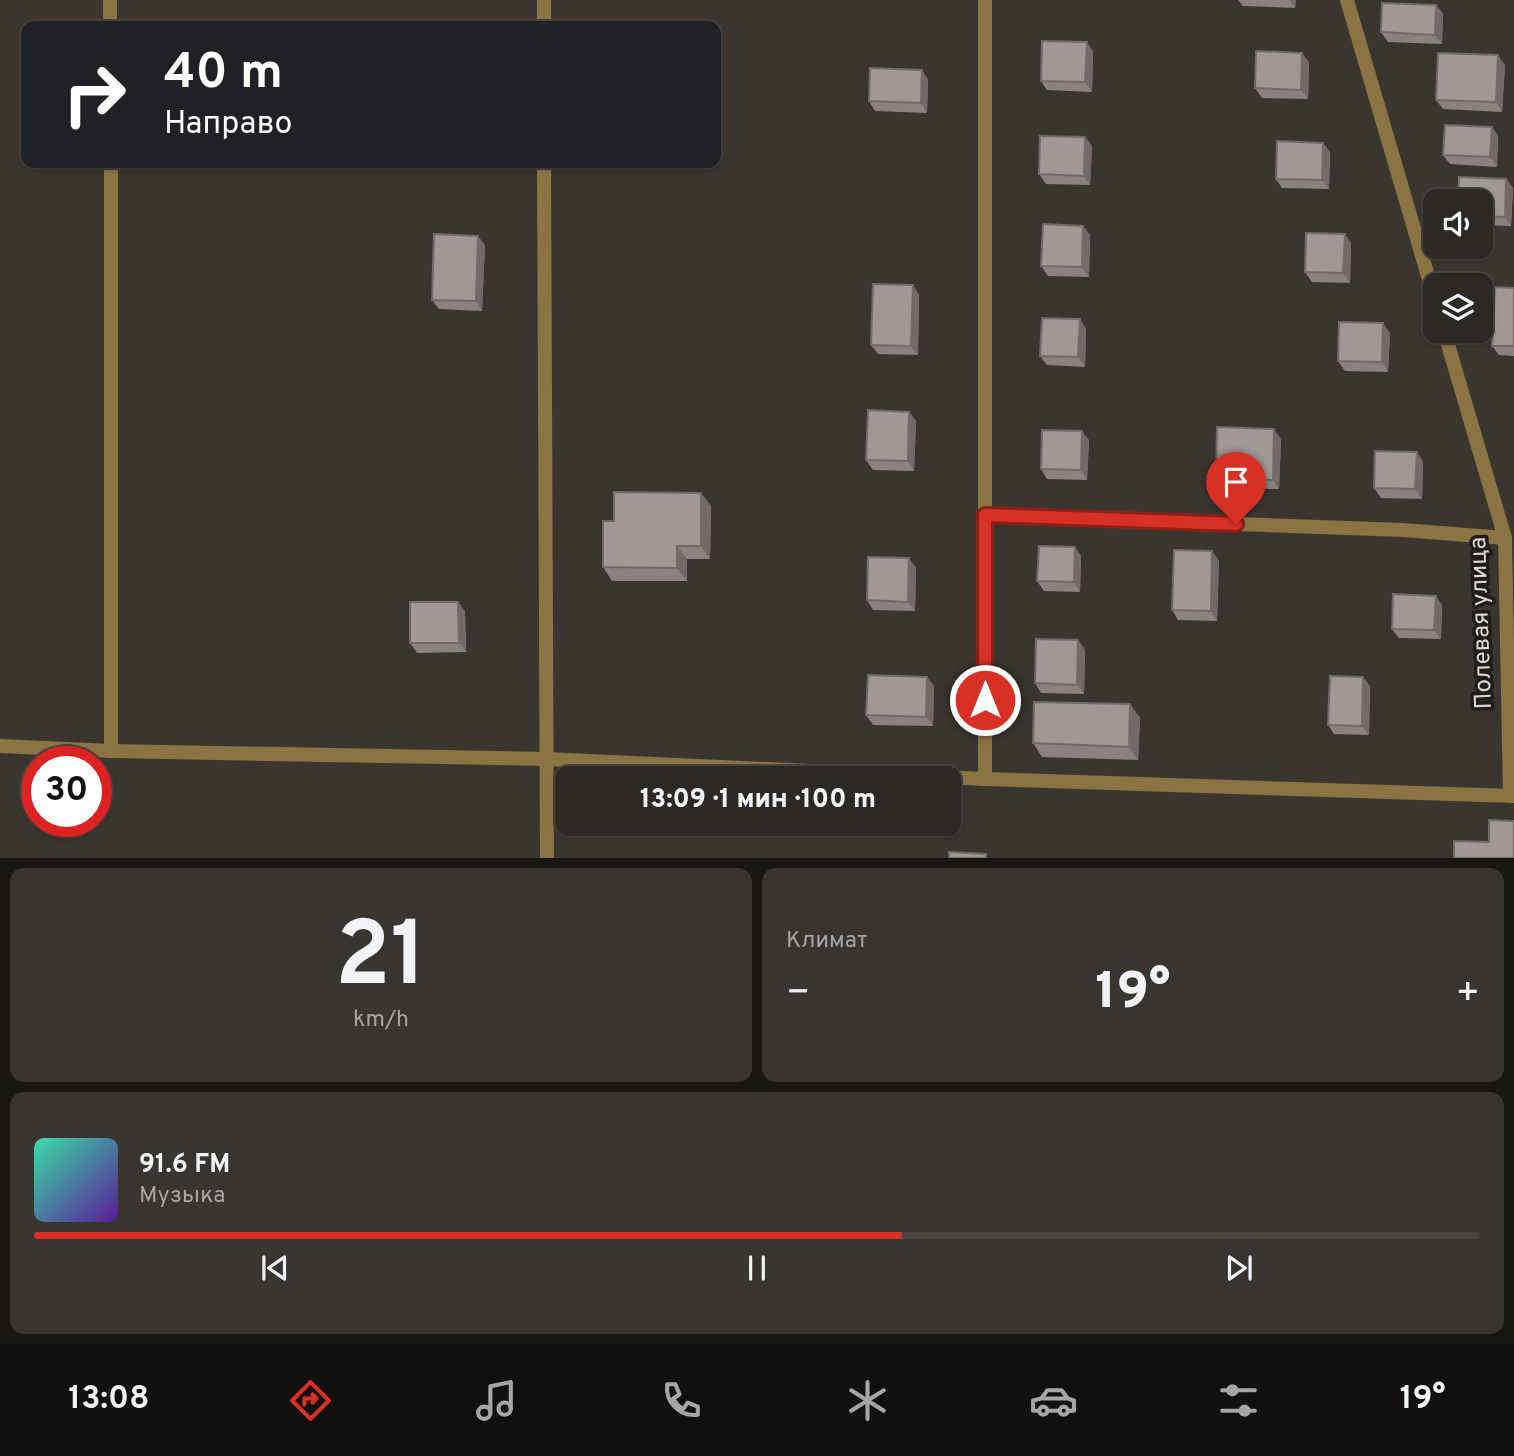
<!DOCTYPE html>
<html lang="ru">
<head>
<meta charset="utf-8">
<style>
	:root { --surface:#2c2823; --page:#383430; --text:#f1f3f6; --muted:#a6a6a6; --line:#484441; --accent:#d93025 }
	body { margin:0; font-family:Overpass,sans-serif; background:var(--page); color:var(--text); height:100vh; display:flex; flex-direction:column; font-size:26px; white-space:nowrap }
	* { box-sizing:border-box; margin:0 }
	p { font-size:23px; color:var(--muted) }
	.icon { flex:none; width:38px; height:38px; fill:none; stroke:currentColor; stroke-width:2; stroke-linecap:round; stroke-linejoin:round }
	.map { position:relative; height:858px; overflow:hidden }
	.side { display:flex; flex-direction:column; gap:10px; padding:10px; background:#181613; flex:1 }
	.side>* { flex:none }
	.top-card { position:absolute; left:21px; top:21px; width:700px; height:147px; border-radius:14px; box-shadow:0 2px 5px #0004,0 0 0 2px var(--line); background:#202124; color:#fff; overflow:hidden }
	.tools { position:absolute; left:1423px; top:189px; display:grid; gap:14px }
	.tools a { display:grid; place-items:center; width:70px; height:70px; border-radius:14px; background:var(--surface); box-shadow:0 2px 5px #0004,0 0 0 2px var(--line); font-size:35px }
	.speed { position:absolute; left:21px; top:746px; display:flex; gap:14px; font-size:35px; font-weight:700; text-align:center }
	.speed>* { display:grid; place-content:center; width:91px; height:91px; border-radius:50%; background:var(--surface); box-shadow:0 2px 5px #0004,0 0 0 2px var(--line); line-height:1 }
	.speed .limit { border:10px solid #d22; background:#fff; color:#111 }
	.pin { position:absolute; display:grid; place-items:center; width:60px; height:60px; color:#fff; margin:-72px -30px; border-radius:50% 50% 50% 0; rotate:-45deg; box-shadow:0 0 7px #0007 }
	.pin .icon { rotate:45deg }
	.me { position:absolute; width:77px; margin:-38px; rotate:0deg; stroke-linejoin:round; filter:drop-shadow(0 0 5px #0008) }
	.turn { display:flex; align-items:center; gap:24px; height:147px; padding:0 28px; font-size:32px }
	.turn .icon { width:91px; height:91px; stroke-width:2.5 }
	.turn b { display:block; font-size:49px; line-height:60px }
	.big { font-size:52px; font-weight:800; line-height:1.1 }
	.side .widget { flex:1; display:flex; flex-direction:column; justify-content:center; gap:10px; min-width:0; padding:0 24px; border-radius:14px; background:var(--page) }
	.side .dial { align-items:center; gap:0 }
	.dial b { font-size:91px; line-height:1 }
	.song { display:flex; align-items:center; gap:21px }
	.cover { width:84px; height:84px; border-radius:10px; background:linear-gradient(135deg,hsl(160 70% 55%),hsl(270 70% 35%)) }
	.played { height:7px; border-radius:4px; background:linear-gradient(90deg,var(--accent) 60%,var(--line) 60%) }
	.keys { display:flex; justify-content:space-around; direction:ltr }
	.heat { display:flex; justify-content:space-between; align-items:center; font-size:38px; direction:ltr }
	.side .tiles { flex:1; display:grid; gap:10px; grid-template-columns:1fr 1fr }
	.widget:last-child { grid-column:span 2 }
	.trip { position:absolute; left:555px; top:766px; width:406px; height:70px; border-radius:14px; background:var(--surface); box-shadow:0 2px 5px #0004,0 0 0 2px var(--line); font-weight:800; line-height:70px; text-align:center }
	.tabs { display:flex; height:112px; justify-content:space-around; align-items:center; background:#12100e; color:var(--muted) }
	.tabs .icon { width:49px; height:49px }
	.tabs .selected { color:var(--accent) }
	.tabs b { font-size:32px; color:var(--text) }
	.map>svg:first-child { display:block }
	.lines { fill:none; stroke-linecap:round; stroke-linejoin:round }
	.lane { stroke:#8a7443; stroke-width:14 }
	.street { stroke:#8a7443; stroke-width:14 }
	.wall { fill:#8a8281 }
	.shaded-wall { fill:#716a69 }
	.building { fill:#a19796; stroke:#716a69; stroke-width:2 }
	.route-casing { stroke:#8d1f18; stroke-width:18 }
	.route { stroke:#d93025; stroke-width:12 }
	.labels { text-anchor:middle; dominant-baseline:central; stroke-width:7; stroke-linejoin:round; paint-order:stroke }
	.street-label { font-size:24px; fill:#dcd9d5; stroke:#1f1d1a }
</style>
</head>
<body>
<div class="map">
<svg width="1514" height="858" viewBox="0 0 1514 858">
	<rect width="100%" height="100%" fill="#3a352f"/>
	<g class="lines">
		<polyline class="lane" points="985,515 1403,530 1505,538"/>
		<g class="street">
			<polyline points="110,0 110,26"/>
			<polyline points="544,0 544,26"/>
			<polyline points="1347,0 1435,300"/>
			<polyline points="111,163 111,751"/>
			<polyline points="544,163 547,858"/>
			<polyline points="1444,331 1505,538 1510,796"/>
			<polyline points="0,746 111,751 547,759 985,779 1514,796"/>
			<polyline points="985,779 985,0"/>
		</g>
	</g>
	<g class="wall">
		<polygon points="1238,0 1296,0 1295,8 1243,6"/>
		<polygon points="1436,5 1443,14 1442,44 1388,42 1381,32"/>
		<polygon points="1093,51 1092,92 1047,90 1041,81"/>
		<polygon points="1309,62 1308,99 1262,98 1255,88"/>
		<polygon points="1505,65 1502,112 1443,109 1436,100"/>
		<polygon points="922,70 928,80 927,113 875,111 869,101"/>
		<polygon points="1492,127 1498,136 1497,167 1450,164 1443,155"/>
		<polygon points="1085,137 1092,146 1090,185 1046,184 1039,174"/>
		<polygon points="1323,143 1330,152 1329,189 1282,188 1276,179"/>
		<polygon points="1506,179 1513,188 1511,226 1480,225 1480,201"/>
		<polygon points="1090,235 1089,277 1048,276 1041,266"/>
		<polygon points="1351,243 1350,283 1312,282 1305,272"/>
		<polygon points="485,245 482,311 439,309 432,300"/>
		<polygon points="913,285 919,295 918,355 878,354 871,345"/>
		<polygon points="1514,288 1514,356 1499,355 1492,346"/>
		<polygon points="1080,319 1086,329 1085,367 1047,365 1040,356"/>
		<polygon points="1390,333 1388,372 1345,371 1338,361"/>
		<polygon points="909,412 916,421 914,471 873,470 866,460"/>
		<polygon points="1281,439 1279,489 1223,488 1216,478"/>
		<polygon points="1089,440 1087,480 1047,479 1041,469"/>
		<polygon points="1423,462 1422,499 1381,498 1374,488"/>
		<polygon points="701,493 711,506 710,559 687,559 687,581 612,581 603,567 614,521"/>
		<polygon points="1075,547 1081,556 1080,592 1044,591 1037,581"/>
		<polygon points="1212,551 1219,561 1217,621 1178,620 1172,610"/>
		<polygon points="909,558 916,568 915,611 873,610 867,600"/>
		<polygon points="1442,605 1441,639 1399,638 1392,629"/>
		<polygon points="465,611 466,652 417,653 410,643"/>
		<polygon points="1078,640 1085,650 1084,694 1041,693 1035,683"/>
		<polygon points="934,686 933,726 873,725 866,715"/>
		<polygon points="1370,686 1369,735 1334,734 1328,725"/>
		<polygon points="1130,704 1140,718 1138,760 1042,757 1033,743"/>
	</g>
	<g class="shaded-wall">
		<polygon points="1290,0 1296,0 1295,8"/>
		<polygon points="1436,5 1443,14 1442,44 1435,35"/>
		<polygon points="1087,42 1093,51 1092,92 1085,82"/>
		<polygon points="1302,53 1309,62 1308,99 1301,90"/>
		<polygon points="1498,55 1505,65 1502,112 1496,102"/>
		<polygon points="922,70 928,80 927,113 921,103"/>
		<polygon points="1492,127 1498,136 1497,167 1490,157"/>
		<polygon points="1085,137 1092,146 1090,185 1084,176"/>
		<polygon points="1323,143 1330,152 1329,189 1322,180"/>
		<polygon points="1506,179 1513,188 1511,226 1505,217"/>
		<polygon points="1083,226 1090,235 1089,277 1082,267"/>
		<polygon points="1345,234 1351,243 1350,283 1343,273"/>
		<polygon points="478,236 485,245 482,311 476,301"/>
		<polygon points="913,285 919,295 918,355 911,346"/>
		<polygon points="1080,319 1086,329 1085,367 1078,357"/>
		<polygon points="1383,323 1390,333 1388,372 1382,362"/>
		<polygon points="909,412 916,421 914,471 908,461"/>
		<polygon points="1274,429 1281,439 1279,489 1273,480"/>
		<polygon points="1082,431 1089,440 1087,480 1081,470"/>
		<polygon points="1417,452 1423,462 1422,499 1415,489"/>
		<polygon points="701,493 711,506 710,559 701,546"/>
		<polygon points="677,546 687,559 687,581 677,568"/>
		<polygon points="1075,547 1081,556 1080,592 1074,582"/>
		<polygon points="1212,551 1219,561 1217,621 1211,611"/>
		<polygon points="909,558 916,568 915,611 908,602"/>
		<polygon points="1436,596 1442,605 1441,639 1434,630"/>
		<polygon points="458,602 465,611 466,652 459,643"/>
		<polygon points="1078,640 1085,650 1084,694 1077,685"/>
		<polygon points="927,677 934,686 933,726 926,717"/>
		<polygon points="1363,677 1370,686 1369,735 1362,726"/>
		<polygon points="1130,704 1140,718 1138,760 1129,747"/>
	</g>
	<g class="building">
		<polygon points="1382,3 1436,5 1435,35 1381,32"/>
		<polygon points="1042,41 1087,42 1085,82 1041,81"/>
		<polygon points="1256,51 1302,53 1301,90 1255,88"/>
		<polygon points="1438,53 1498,55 1496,102 1436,100"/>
		<polygon points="870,68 922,70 921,103 869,101"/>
		<polygon points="1445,125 1492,127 1490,157 1443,155"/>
		<polygon points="1040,136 1085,137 1084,176 1039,174"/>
		<polygon points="1277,141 1323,143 1322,180 1276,179"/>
		<polygon points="1459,177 1506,179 1505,217 1480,216 1480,201 1458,201"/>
		<polygon points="1043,224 1083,226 1082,267 1041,266"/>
		<polygon points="1306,233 1345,234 1343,273 1305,272"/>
		<polygon points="434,234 478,236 476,301 432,300"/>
		<polygon points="873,284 913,285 911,346 871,345"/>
		<polygon points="1495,287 1514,288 1514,346 1492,346"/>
		<polygon points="1042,318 1080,319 1078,357 1040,356"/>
		<polygon points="1339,322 1383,323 1382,362 1338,361"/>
		<polygon points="868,410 909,412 908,461 866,460"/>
		<polygon points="1217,427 1274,429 1273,480 1216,478"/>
		<polygon points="1042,430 1082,431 1081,470 1041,469"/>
		<polygon points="1375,451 1417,452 1415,489 1374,488"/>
		<polygon points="614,492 701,493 701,546 677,546 677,568 603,567 603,521 614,521"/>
		<polygon points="1039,546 1075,547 1074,582 1037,581"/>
		<polygon points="1174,550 1212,551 1211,611 1172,610"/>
		<polygon points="868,557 909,558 908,602 867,600"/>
		<polygon points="1393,594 1436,596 1434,630 1392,629"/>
		<polygon points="410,602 458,602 459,643 410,643"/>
		<polygon points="1036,639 1078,640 1077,685 1035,683"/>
		<polygon points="868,675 927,677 926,717 866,715"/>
		<polygon points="1330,676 1363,677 1362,726 1328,725"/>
		<polygon points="1034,702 1130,704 1129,747 1033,743"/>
		<polygon points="1489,820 1514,821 1514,858 1454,858 1454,841 1489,842"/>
		<polygon points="949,852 986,854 986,858 949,858"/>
	</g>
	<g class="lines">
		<defs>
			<polyline id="route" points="985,700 985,515 1236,524"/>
		</defs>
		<use href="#route" class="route-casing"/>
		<use href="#route" class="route"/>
	</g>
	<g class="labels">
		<g class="street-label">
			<text transform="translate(1482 623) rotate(-92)">Полевая улица</text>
		</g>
	</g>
</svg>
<div class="tools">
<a><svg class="icon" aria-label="sound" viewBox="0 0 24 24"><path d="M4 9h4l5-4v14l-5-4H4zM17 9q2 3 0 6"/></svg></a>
<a><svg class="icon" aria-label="layers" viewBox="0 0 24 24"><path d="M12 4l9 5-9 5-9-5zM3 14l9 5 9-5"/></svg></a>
</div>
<div class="speed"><div class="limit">30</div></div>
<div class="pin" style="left:1236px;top:524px;background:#d93025"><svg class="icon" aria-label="arrive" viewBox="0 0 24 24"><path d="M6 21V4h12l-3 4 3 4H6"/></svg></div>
<svg class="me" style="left:985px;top:700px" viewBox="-20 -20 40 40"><circle r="17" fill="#d93025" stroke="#fff" stroke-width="3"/><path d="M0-11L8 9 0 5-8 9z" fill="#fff"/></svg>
<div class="trip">13:09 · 1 мин · 100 m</div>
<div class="top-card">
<div class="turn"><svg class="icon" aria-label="right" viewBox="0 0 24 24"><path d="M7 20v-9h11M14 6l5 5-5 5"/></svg><div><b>40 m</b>Направо</div></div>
</div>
</div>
<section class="side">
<div class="tiles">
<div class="widget dial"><b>21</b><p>km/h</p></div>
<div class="widget"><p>Климат</p>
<div class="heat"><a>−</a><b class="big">19°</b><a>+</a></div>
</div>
<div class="widget">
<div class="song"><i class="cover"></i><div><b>91.6 FM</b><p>Музыка</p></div></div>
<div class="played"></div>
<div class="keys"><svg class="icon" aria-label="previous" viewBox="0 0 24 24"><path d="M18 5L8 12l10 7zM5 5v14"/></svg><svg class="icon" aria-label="pause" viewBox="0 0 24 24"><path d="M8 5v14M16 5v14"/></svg><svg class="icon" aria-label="next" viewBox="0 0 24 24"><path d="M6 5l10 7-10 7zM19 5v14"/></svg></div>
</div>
</div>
</section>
<nav class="tabs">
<b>13:08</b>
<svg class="icon selected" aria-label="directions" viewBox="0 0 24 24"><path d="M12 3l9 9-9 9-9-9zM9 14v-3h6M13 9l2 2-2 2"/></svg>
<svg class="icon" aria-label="music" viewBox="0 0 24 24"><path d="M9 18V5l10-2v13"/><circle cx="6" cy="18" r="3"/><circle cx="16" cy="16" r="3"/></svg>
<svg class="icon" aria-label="phone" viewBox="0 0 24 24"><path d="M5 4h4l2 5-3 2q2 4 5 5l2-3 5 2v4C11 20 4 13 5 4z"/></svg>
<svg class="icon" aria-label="climate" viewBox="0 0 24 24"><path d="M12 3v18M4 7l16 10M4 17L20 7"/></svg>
<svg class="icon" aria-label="car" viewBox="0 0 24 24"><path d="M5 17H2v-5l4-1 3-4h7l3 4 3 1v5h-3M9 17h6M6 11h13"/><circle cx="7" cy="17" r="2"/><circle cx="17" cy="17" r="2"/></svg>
<svg class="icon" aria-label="filters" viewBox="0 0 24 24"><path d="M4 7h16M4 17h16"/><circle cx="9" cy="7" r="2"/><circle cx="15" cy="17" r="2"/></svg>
<b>19°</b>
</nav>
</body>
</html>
